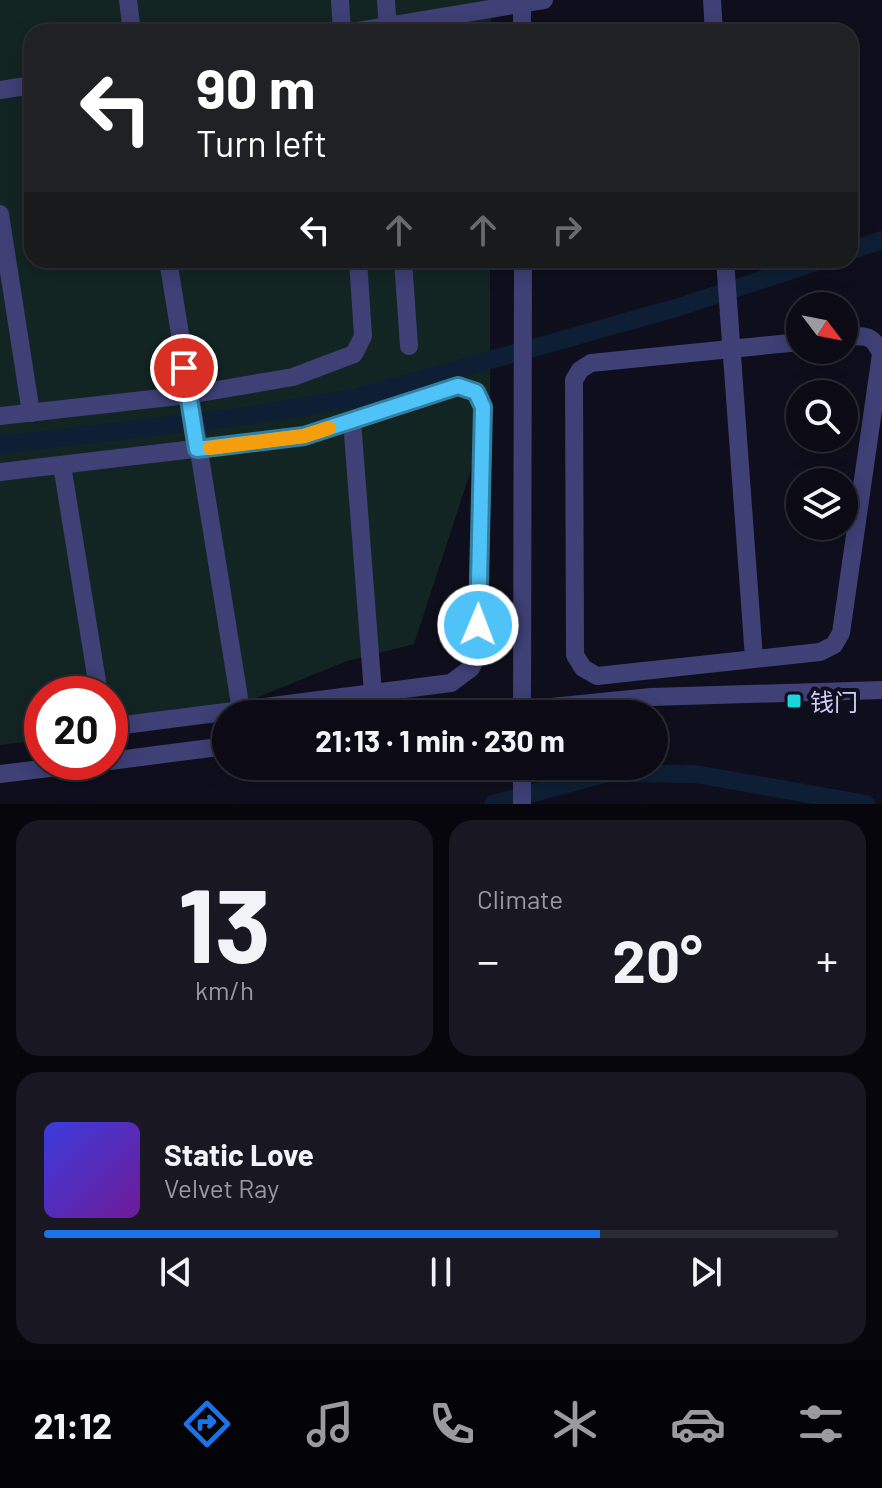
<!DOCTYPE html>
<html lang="en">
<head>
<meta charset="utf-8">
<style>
	:root { --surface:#0b0a15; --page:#191822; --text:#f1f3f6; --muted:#9a9aa0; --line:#2b2b34; --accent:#1a73e8 }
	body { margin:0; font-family:Barlow,"Noto Sans SC",sans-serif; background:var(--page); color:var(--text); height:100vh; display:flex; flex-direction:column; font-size:30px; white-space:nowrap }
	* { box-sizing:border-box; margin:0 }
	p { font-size:26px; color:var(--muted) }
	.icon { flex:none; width:44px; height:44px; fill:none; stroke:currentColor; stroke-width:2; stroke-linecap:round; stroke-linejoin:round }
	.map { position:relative; height:804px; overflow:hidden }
	.panel { display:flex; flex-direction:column; gap:16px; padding:16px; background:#06060c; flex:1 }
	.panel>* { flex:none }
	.banner { position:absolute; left:24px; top:24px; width:834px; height:244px; border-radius:24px; box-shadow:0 4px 20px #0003,0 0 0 2px var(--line); background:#202124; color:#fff; overflow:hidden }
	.needle { width:52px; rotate:122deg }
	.buttons { position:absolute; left:786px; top:292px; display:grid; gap:16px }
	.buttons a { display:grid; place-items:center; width:72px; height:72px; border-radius:50%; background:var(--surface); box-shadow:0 4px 20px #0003,0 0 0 2px var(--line); font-size:40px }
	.speed { position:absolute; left:24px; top:676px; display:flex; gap:16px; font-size:40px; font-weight:700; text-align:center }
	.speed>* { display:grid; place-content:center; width:104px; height:104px; border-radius:50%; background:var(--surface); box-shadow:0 4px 20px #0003,0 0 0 2px var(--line); line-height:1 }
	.speed .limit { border:12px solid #d22; background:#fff; color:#111 }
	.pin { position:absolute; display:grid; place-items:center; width:68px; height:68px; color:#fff; margin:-34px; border:4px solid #fff; border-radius:50%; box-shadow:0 2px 8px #0007 }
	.me { position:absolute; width:88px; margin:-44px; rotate:1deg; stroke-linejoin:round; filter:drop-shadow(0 0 6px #0008) }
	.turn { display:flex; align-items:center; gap:28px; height:168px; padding:0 40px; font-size:36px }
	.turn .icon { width:104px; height:104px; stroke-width:2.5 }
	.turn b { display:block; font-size:56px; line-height:68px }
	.lanes { display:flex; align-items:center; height:76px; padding:0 40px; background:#0003; justify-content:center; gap:40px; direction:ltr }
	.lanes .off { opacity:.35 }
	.big { font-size:60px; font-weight:700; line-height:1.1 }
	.panel .tile { flex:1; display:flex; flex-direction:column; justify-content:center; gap:12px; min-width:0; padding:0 28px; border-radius:24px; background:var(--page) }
	.panel .dial { align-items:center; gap:0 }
	.dial b { font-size:104px; line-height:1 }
	.song { display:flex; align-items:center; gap:24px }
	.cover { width:96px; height:96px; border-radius:12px; background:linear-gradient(135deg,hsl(240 70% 55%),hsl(280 70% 35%)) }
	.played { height:8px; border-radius:4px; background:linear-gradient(90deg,var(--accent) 70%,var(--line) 70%) }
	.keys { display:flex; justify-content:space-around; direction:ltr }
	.heat { display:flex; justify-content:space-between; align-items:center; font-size:44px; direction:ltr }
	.panel .tiles { flex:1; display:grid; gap:16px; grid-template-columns:1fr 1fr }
	.tile:last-child { grid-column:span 2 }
	.trip { position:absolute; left:212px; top:700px; width:456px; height:80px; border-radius:40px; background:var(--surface); box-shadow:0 4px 20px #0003,0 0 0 2px var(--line); font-weight:700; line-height:80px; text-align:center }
	.tab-bar { display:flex; height:128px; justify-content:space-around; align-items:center; background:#040408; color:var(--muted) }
	.tab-bar .icon { width:56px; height:56px }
	.tab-bar .current { color:var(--accent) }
	.tab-bar b { font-size:36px; color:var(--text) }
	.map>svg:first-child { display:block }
	.green { fill:#122523 }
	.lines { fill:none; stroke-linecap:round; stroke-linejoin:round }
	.canal { stroke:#0e1f35; stroke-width:18 }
	.minor { stroke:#3e4076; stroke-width:18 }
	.route-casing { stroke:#337fa1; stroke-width:20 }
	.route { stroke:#4fc3f7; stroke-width:14 }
	.slow { stroke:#f59e0b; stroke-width:14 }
	.poi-dot { fill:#1ad5da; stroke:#0f0e1c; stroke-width:3 }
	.labels { text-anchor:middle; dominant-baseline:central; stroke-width:8; stroke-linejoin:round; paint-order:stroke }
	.poi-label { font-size:24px; fill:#d0cff9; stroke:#0f0e1c; text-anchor:start }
</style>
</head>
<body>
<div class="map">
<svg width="882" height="804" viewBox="0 0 882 804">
	<rect width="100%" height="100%" fill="#0f0e1c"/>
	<polygon class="green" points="0,0 491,0 491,32 32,32 32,260 490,260 490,412 414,644 347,661 202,720 110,731 110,694 42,694 42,740 0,745"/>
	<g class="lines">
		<g class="canal">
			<polyline points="850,251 882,240"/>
			<polyline points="0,445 254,415 355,398 679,307 822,260"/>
			<polyline points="493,804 607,773 695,774 866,804"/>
		</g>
		<g class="minor">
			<polyline points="128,0 132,32"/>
			<polyline points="340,0 342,32"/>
			<polyline points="386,0 388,32"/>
			<polyline points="522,0 522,32"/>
			<polyline points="712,0 714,32"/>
			<polyline points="352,32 544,0"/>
			<polyline points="0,90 32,85"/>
			<polyline points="0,214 31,413"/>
			<polyline points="168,260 241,710"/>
			<polyline points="403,260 409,346"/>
			<polyline points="725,260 754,658"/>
			<path d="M800,342L591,363L580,370L574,380L575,655L583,668L597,676L820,652L834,645L841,633L881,354C873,334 864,335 844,337"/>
			<polyline points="0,416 188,395 293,377 354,354 363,336 358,260"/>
			<polyline points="352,421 373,693"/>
			<polyline points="62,465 99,694"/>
			<polyline points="0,472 304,436 458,386 476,392 483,407 477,656 471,668 451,683 116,726 110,722"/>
			<polyline points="481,714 651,697 882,690"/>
			<polyline points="522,714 523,260"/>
			<polyline points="110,761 226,746"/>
			<polyline points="0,774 99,762"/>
			<polyline points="522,804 522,766"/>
		</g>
	</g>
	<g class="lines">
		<defs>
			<polyline id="route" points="184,368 197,449 304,436 458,386 476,392 483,407 478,625"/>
		</defs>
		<use href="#route" class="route-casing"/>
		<use href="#route" class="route"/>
		<polyline class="slow" points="210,448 304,436 329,428"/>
	</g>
	<rect class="poi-dot" x="786" y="693" width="16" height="16" rx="4"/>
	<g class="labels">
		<g class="poi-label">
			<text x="810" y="701">钱门</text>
		</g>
	</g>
</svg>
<div class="buttons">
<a><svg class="needle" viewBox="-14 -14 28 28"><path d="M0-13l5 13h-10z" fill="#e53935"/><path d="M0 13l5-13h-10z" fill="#9a9aa0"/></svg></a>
<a><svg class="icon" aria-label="search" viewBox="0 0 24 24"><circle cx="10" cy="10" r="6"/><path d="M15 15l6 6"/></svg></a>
<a><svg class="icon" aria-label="layers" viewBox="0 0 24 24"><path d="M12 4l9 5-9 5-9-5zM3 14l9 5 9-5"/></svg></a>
</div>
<div class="speed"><div class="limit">20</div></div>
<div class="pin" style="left:184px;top:368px;background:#d93025"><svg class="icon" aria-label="arrive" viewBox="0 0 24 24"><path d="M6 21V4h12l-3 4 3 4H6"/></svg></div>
<svg class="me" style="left:478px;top:625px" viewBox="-20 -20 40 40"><circle r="17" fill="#4fc3f7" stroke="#fff" stroke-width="3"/><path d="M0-11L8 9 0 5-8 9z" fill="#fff"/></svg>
<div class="trip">21:13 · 1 min · 230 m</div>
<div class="banner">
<div class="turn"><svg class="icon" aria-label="left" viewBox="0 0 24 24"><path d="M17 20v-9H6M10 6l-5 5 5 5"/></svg><div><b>90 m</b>Turn left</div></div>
<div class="lanes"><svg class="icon" aria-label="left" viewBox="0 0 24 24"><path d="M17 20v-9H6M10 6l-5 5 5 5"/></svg><svg class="icon off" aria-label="ahead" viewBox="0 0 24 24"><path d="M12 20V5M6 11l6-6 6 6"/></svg><svg class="icon off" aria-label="ahead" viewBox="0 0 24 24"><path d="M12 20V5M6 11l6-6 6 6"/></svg><svg class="icon off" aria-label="right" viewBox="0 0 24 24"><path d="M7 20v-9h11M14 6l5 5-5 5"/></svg></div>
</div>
</div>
<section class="panel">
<div class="tiles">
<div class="tile dial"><b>13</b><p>km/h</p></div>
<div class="tile"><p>Climate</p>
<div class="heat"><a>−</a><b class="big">20°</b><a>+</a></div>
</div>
<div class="tile">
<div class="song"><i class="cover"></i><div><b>Static Love</b><p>Velvet Ray</p></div></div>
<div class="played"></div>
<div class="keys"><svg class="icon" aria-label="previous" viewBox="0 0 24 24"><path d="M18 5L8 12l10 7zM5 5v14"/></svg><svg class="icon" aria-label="pause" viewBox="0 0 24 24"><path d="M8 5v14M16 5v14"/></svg><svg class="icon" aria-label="next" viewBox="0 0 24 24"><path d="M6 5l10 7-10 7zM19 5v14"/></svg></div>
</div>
</div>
</section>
<nav class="tab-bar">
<b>21:12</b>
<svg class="icon current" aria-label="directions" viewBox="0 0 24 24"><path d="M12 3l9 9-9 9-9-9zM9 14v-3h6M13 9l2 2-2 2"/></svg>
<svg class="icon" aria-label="music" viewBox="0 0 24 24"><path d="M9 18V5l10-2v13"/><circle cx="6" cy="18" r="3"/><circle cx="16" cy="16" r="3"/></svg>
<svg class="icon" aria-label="phone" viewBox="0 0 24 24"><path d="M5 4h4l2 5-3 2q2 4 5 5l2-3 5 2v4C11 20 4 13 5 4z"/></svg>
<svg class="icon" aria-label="climate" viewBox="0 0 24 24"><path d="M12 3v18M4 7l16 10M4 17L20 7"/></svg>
<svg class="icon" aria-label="car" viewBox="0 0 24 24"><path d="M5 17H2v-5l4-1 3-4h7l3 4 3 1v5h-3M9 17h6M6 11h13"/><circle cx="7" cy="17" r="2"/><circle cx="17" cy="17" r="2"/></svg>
<svg class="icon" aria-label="filters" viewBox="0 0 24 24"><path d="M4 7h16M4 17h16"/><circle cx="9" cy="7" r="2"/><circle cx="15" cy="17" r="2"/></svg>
</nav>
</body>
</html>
